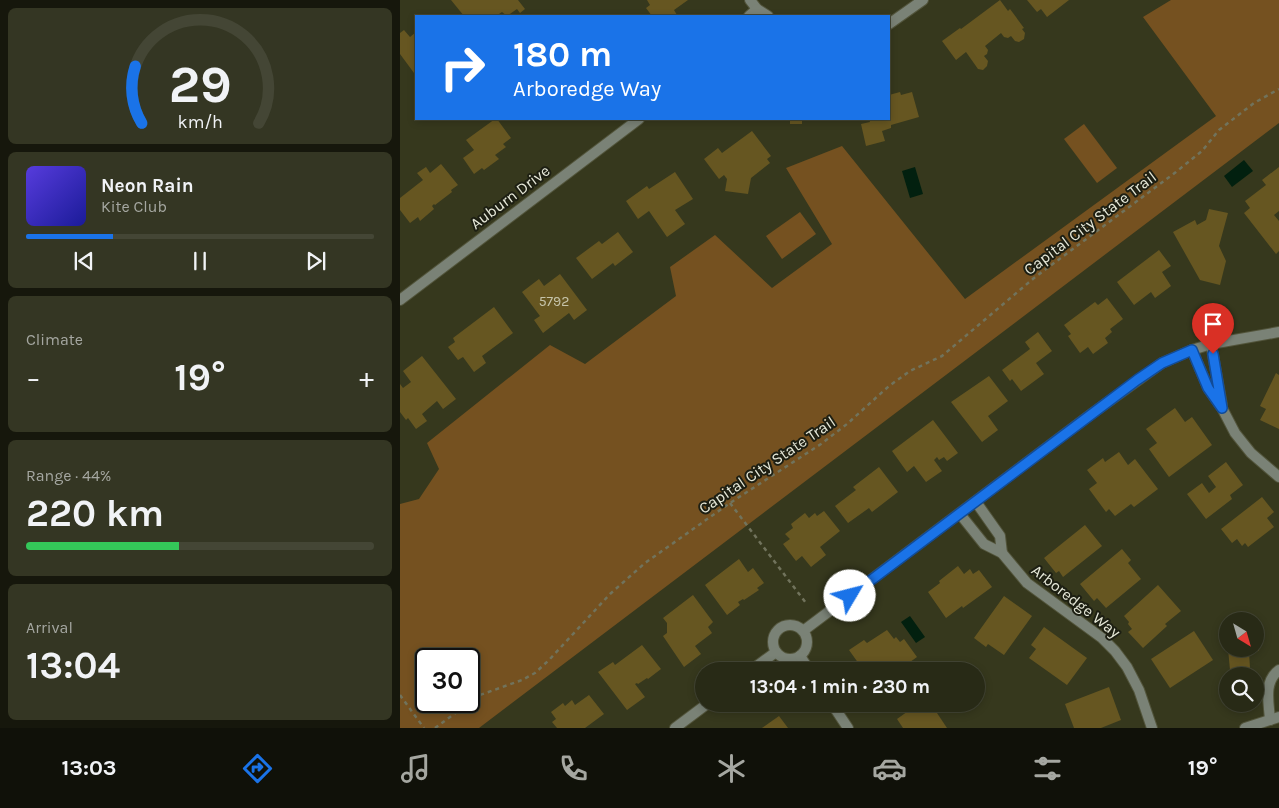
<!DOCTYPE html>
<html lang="en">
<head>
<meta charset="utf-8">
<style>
	:root { --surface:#282a16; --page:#343623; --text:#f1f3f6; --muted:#a5a7a1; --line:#444635; --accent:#1a73e8 }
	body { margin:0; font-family:Karla,sans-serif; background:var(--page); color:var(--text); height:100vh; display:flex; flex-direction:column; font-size:19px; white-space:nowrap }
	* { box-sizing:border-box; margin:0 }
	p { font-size:16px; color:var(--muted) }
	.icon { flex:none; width:28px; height:28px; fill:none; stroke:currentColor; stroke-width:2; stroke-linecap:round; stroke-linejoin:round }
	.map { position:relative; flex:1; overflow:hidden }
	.drawer { display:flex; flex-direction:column; gap:8px; padding:8px; background:#16170c; width:400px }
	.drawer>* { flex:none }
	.guide { position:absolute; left:15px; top:15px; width:475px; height:105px; border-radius:0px; box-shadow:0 2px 8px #0003,0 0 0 1px var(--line); background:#1a73e8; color:#fff; overflow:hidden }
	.needle { width:32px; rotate:143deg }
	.buttons { position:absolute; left:819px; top:612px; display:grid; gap:10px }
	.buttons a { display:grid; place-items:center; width:45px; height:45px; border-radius:50%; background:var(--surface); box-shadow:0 2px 8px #0003,0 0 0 1px var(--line); font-size:25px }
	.speed { position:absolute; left:15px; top:648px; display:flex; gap:10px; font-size:25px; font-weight:700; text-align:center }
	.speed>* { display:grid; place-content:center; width:65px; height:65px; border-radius:50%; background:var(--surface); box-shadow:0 2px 8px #0003,0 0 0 1px var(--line); line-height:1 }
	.speed .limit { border:2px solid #111; border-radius:8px; background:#fff; color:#111 }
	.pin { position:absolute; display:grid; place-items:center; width:42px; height:42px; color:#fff; margin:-51px -21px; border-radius:50% 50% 50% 0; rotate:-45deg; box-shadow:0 0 5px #0007 }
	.pin .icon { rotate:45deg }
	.me { position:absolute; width:55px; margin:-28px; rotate:53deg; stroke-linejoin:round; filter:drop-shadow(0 0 4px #0008) }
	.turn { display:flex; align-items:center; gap:18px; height:105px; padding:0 15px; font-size:22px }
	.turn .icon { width:65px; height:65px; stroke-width:2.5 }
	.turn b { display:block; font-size:35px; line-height:42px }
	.big { font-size:38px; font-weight:700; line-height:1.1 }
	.drawer .tile { flex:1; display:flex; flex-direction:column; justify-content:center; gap:8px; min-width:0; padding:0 18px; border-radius:8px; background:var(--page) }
	.drawer .dial { align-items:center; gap:0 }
	.dial svg { height:130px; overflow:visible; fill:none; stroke:var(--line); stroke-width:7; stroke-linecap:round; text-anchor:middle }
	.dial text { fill:var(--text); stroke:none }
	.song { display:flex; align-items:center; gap:15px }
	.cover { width:60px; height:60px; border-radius:8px; background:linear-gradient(135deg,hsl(250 70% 55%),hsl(240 70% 35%)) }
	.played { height:5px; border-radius:2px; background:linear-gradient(90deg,var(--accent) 25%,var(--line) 25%) }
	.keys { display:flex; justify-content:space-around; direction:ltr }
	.heat { display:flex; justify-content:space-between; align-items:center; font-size:28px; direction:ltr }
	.charge { height:8px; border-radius:4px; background:linear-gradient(90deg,#34c759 44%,var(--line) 0) }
	.trip { position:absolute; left:295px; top:662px; width:290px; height:50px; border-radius:25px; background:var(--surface); box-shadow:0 2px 8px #0003,0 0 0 1px var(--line); font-weight:700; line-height:50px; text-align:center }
	.tabs { display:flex; height:80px; justify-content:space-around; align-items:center; background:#101109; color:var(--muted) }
	.tabs .icon { width:35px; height:35px }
	.tabs .selected { color:var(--accent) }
	.tabs b { font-size:22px; color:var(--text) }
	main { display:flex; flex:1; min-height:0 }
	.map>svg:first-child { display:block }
	.green { fill:#755120; fill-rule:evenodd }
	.water { fill:#02200f }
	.building { fill:#665621 }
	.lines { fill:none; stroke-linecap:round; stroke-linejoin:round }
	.street-casing { stroke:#52543b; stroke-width:12 }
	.path { stroke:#71735c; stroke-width:2.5; stroke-dasharray:4 4; stroke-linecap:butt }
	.street { stroke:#7a8276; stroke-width:10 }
	.route-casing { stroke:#114b97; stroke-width:12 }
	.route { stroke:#1a73e8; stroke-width:9 }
	.labels { text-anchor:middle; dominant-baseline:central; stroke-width:4; stroke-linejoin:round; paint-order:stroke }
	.number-label { font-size:14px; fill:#c6c4aa }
	.street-label { font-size:16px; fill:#e6e8d8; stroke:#1d1f13 }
</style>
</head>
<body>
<main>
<section class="drawer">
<div class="tile dial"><svg viewBox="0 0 100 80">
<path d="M14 69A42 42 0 1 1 86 69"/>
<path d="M14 69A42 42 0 0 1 10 34" stroke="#1a73e8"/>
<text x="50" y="56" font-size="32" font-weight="700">29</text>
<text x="50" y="72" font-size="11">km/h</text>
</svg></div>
<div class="tile">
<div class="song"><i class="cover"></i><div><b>Neon Rain</b><p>Kite Club</p></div></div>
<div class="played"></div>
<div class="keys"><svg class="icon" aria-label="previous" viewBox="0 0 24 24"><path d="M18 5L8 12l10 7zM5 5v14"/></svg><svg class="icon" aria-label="pause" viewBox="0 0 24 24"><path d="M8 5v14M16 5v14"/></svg><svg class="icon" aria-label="next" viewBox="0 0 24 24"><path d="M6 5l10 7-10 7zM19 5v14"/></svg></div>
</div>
<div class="tile"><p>Climate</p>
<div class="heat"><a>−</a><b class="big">19°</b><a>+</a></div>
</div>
<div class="tile"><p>Range · 44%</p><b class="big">220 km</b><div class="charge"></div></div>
<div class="tile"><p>Arrival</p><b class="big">13:04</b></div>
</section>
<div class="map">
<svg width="879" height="728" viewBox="0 0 879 728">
	<rect width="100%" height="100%" fill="#36381d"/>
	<g class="green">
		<path d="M771,0H879V123L79,728H0V504L19,499L39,469L27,443L150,345L185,364L276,296L270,267L315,235L372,288L432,244L386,168L442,146L565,299L816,116L743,17ZM26,659H69V701H26Z"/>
		<polygon points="684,124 717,168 697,183 664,139"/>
		<polygon points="400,212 416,234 382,259 366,236"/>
	</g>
	<g class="water">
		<polygon points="844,160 853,171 832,187 824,176"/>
		<polygon points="515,167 523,194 510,198 502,171"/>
		<polygon points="510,616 525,637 516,643 501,622"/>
	</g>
	<g class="building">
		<polygon points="51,0 118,0 125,9 120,13 117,9 107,16 102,12 96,16 64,16"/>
		<polygon points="247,0 288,0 274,10 277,15 275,16 252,16 246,8 250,5"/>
		<polygon points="600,0 608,11 610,9 624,28 622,29 625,33 624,39 619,42 615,41 611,36 608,38 604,37 601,33 585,46 588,50 587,54 584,56 588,61 587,66 583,70 578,69 566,52 556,60 542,41 560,28 561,29"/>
		<polygon points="627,0 669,0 647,17 641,9 637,12"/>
		<polygon points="4,30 10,37 16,32 16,71 14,73 0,54 0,33"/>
		<polygon points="500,92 501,95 512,92 519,117 491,125 491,128 482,131 485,141 466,146 461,124 470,122 469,119 489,119 489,95"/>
		<polygon points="95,119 97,119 111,138 103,144 106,147 95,155 99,159 84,170 82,168 74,174 63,158 74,150 66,140"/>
		<rect x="390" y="119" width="12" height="5"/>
		<polygon points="352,131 371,156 367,159 370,163 351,178 348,194 325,191 327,179 324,175 319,179 304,159 318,148 322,153"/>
		<polygon points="41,164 58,185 51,190 52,192 35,205 34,204 32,206 34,209 20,221 18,217 10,223 0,210 0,198 23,180 17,173 26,167 30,173"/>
		<polygon points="879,167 879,211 874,215 879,221 879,251 876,254 844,213 850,208 845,201 866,185 862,180"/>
		<polygon points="275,172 293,199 275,210 285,224 267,237 249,211 238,219 226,201 247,186 249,189"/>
		<polygon points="809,209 828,213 819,246 826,261 820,285 800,280 773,232 795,220 797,225 806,220"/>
		<polygon points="218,232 233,252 215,266 213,263 192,279 176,258 199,241 202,244"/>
		<polygon points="759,250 771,266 762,272 771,286 755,298 751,292 734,305 717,282"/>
		<polygon points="160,274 187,310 174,320 169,313 143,333 134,320 140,316 122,292 139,279 144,286"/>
		<polygon points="707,298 723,319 710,329 712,332 705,338 708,343 693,354 688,347 680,353 668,336 671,334 664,325 695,302 698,305"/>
		<polygon points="94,307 113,333 82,356 86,363 74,372 63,357 58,360 48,347 55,342 53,338"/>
		<polygon points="638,332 652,351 636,363 644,374 621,391 612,379 610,381 602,370 630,349 625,342"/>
		<polygon points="22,356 56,399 43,409 37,401 22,414 27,421 16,429 8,418 6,420 0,412 0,384 3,388 11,382 3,371"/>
		<polygon points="876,373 879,375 879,429 860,420 866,409 860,406"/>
		<polygon points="589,376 608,401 588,416 598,430 582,442 551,402"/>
		<polygon points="775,408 785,422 792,417 812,445 769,477 749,449 757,443 746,429"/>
		<polygon points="533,420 558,453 547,461 544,457 539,460 537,457 534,460 542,471 526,482 514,466 507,472 492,451"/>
		<polygon points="719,452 728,465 735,459 758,489 734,507 731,504 715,516 709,509 706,512 689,489 697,483 687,470 703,458 705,462"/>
		<polygon points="826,462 843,485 830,495 832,499 806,519 787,494 802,483 809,493 816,487 808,476"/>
		<polygon points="479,467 498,492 472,512 469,508 448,523 435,506 456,490 453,487"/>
		<polygon points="862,497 874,512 867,518 874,527 848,547 845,543 842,546 837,539 832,543 821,529"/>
		<polygon points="424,511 440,531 420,547 426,555 411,567 402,556 396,561 383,544 390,539 385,534 393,528 391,524 405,513 409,518 415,513 417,516"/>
		<polygon points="685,525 702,546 663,577 659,571 656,573 644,558"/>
		<polygon points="722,549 731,560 728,563 741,579 706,608 697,598 694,601 680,584"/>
		<polygon points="339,559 348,572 353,568 364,583 357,588 359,590 344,600 343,599 338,602 340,605 327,615 305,585"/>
		<polygon points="558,566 564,574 570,569 573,574 579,570 592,587 563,608 562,606 546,618 528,592 540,583 539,581"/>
		<polygon points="758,585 781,611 765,624 767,626 743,648 728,632 732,629 728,624 729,622 724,616"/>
		<polygon points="293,595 313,622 308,627 312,633 295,646 301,654 284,667 263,636 267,633 267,623 263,618"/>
		<polygon points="604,596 632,616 604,655 588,644 586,647 574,638"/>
		<polygon points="846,616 846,621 828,621 826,625 826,618"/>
		<polygon points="855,623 856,623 859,651 849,652 850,668 830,670 828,649 855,649"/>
		<polygon points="644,627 687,658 667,685 629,658 636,649 631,645"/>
		<polygon points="487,630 494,639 496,637 500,642 504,639 517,657 510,662 515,669 512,671 477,671 476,670 479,667 477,664 467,671 464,671 449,650 464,640 467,643"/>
		<polygon points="794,631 813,660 770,688 751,659"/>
		<polygon points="242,645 261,669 248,679 247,678 238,684 237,683 235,684 245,697 227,710 198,672 213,662 215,665"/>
		<polygon points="709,687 721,720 701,728 674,728 665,704"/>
		<polygon points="189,695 204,714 185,728 157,728 152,722 156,719 151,712 163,703 165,706 172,700 175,705"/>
		<polygon points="518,704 531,704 547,728 503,728 497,719"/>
		<polygon points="379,716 388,728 362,728"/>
	</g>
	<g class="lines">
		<defs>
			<g id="street">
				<polyline points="350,0 357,9 368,16"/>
				<polyline points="349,16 357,9"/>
				<polyline points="489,24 523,0"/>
				<polyline points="0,300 239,119"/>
				<polyline points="811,344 822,405"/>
				<polyline points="792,350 808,388 822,408 835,433 851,453 879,477"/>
				<polyline points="576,502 600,536 602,553"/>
				<polyline points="560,514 584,544 602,553 627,583 702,638 715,651 727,667 739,690 752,728"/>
				<circle cx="390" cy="642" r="17"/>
				<polyline points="403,631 690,415 762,363 792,350 811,344 879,332"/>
				<polyline points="400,656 410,671"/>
				<polyline points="350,671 376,652"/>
				<polyline points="432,704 448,728"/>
				<path d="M870,720C869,703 863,682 879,670"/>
				<polyline points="275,728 307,704"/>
				<polyline points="845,728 879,717"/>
			</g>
		</defs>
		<use href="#street" class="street-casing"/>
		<g class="path">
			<polyline points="330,503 406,603"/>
			<polyline points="0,695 24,728"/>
			<polyline points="35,728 80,695 122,680 135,673 149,660 210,594 245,563 330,503 421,444 447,424 489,386 510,371 542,356 634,278 776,172 802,151 819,130 854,103 879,89"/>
		</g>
		<use href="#street" class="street"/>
	</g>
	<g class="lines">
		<defs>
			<polyline id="route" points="450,596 737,380 762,363 792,350 808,388 822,408 813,354"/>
		</defs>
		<use href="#route" class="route-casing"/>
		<use href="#route" class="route"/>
	</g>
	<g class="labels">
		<g class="number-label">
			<text x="154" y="301">5792</text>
		</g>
		<g class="street-label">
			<text transform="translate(110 197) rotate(-37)">Auburn Drive</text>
			<text transform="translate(690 223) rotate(-37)">Capital City State Trail</text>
			<text transform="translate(367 465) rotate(-34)">Capital City State Trail</text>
			<text transform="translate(676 601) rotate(38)">Arboredge Way</text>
		</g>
	</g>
</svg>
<div class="buttons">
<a><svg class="needle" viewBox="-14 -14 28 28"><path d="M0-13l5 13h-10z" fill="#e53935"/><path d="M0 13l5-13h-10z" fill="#a5a7a1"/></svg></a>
<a><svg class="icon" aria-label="search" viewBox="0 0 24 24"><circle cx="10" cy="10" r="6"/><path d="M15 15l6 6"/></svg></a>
</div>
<div class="speed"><div class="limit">30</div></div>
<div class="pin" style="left:813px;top:354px;background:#d93025"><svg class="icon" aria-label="arrive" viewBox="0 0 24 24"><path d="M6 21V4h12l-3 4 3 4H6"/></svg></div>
<svg class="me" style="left:450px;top:596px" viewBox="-20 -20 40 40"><circle r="19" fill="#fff"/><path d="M0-13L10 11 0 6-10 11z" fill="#1a73e8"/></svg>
<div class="trip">13:04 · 1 min · 230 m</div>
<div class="guide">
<div class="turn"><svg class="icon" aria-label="right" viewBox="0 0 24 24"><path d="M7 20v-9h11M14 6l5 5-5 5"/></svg><div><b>180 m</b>Arboredge Way</div></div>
</div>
</div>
</main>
<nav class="tabs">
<b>13:03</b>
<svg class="icon selected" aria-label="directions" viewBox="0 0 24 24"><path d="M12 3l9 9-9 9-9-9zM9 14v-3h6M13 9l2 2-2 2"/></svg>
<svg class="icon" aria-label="music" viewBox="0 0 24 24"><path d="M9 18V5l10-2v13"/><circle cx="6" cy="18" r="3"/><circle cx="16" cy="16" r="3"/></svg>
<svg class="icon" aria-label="phone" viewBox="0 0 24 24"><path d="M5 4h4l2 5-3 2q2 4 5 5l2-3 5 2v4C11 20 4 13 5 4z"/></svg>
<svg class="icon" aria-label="climate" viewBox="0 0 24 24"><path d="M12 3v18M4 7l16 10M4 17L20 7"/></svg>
<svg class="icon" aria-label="car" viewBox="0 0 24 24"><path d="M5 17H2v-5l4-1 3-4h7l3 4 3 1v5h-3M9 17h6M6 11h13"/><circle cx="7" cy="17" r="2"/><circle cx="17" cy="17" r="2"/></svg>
<svg class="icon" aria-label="filters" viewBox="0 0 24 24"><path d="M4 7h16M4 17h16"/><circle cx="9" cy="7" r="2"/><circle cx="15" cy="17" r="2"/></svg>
<b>19°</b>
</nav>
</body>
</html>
